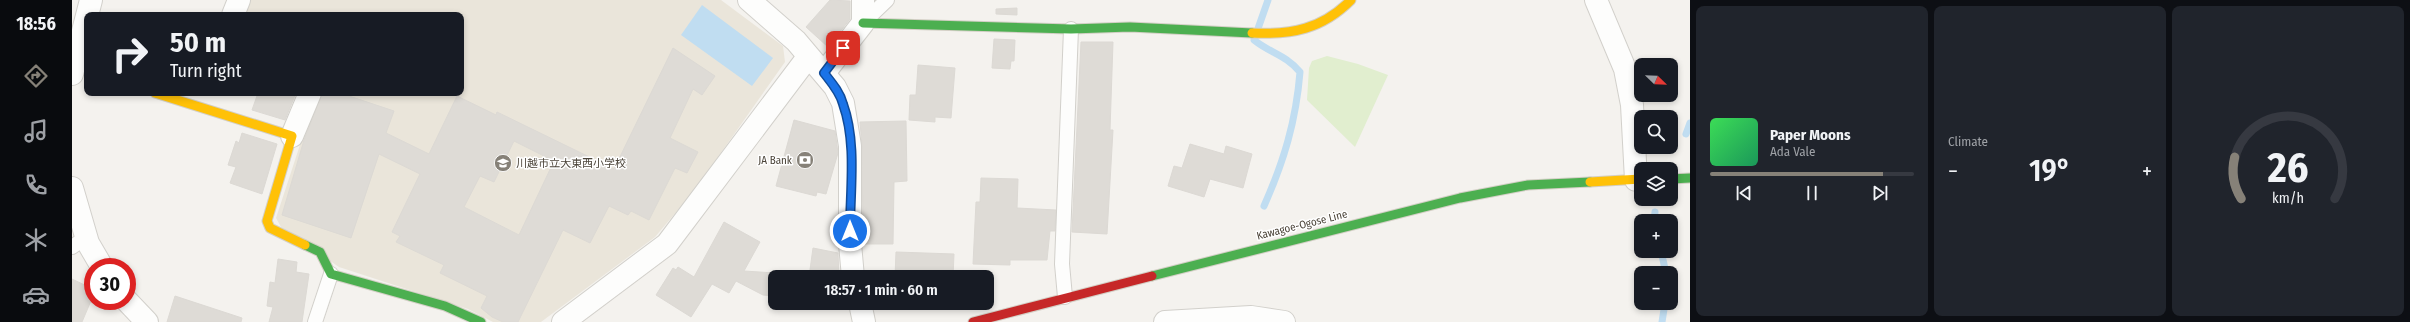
<!DOCTYPE html>
<html lang="en">
<head>
<meta charset="utf-8">
<style>
	:root { --surface:#171b24; --page:#20242c; --text:#f1f3f6; --muted:#9ea1a6; --line:#363941; --accent:#868178 }
	body { margin:0; font-family:"Fira Sans Condensed","Noto Sans JP",sans-serif; background:var(--page); color:var(--text); height:100vh; display:flex; flex-direction:column; font-size:15px; white-space:nowrap }
	* { box-sizing:border-box; margin:0 }
	p { font-size:13px; color:var(--muted) }
	.icon { flex:none; width:22px; height:22px; fill:none; stroke:currentColor; stroke-width:2; stroke-linecap:round; stroke-linejoin:round }
	.map { position:relative; flex:1; overflow:hidden }
	.drawer { display:flex; flex-direction:column; gap:6px; padding:6px; background:#0d0f14; width:720px }
	.drawer>* { flex:none }
	.hud { position:absolute; left:12px; top:12px; width:380px; height:84px; border-radius:8px; box-shadow:0 2px 6px #0003; background:#171b24; color:var(--text); overflow:hidden }
	.needle { width:26px; rotate:113deg }
	.fabs { position:absolute; left:1562px; top:58px; display:grid; gap:8px }
	.fabs a { display:grid; place-items:center; width:44px; height:44px; border-radius:8px; background:var(--surface); box-shadow:0 2px 6px #0003; font-size:20px }
	.speed { position:absolute; left:12px; top:258px; display:flex; gap:8px; font-size:20px; font-weight:700; text-align:center }
	.speed>* { display:grid; place-content:center; width:52px; height:52px; border-radius:50%; background:var(--surface); box-shadow:0 2px 6px #0003; line-height:1 }
	.speed .limit { border:6px solid #d22; background:#fff; color:#111 }
	.pin { position:absolute; display:grid; place-items:center; width:34px; height:34px; color:#fff; margin:-17px; border-radius:8px; box-shadow:0 2px 6px #0006 }
	.me { position:absolute; width:44px; margin:-22px; rotate:0deg; stroke-linejoin:round; filter:drop-shadow(0 0 3px #0008) }
	.turn { display:flex; align-items:center; gap:14px; height:84px; padding:0 20px; font-size:18px }
	.turn .icon { width:52px; height:52px; stroke-width:2.5 }
	.turn b { display:block; font-size:28px; line-height:34px }
	.big { font-size:30px; font-weight:600; line-height:1.1 }
	.drawer .widget { flex:1; display:flex; flex-direction:column; justify-content:center; gap:6px; min-width:0; padding:0 14px; border-radius:8px; background:var(--page) }
	.drawer .dial { align-items:center; gap:0 }
	.dial svg { height:104px; overflow:visible; fill:none; stroke:var(--line); stroke-width:7; stroke-linecap:round; text-anchor:middle }
	.dial text { fill:var(--text); stroke:none }
	.song { display:flex; align-items:center; gap:12px }
	.cover { width:48px; height:48px; border-radius:6px; background:linear-gradient(135deg,hsl(130 70% 55%),hsl(150 70% 35%)) }
	.played { height:4px; border-radius:2px; background:linear-gradient(90deg,var(--accent) 85%,var(--line) 85%) }
	.keys { display:flex; justify-content:space-around; direction:ltr }
	.heat { display:flex; justify-content:space-between; align-items:center; font-size:22px; direction:ltr }
	.drawer .tiles { flex:1; display:grid; gap:6px; grid-template-columns:repeat(3,1fr) }
	.trip { position:absolute; left:696px; top:270px; width:226px; height:40px; border-radius:8px; background:var(--surface); box-shadow:0 2px 6px #0003; font-weight:600; line-height:40px; text-align:center }
	main { display:flex; flex:1; min-height:0 }
	.dock { display:flex; flex-direction:column; width:72px; justify-content:space-around; align-items:center; background:#090b0e; color:var(--muted) }
	.dock .icon { width:28px; height:28px }
	.dock .on { color:var(--accent) }
	.dock b { font-size:18px; color:var(--text) }
	.map>svg:first-child { display:block }
	.education { fill:#eae5da }
	.green { fill:#e1eecf }
	.water { fill:#c0ddf1 }
	.lines { fill:none; stroke-linecap:round; stroke-linejoin:round }
	.stream { stroke:#c0ddf1; stroke-width:7 }
	.building { fill:#dedbd6; stroke:#dcd9d4; fill-rule:evenodd }
	.lane-casing { stroke:#d2d0cb; stroke-width:16 }
	.street-casing { stroke:#d2d0cb; stroke-width:24 }
	.fast-casing { stroke:#d3cfc5; stroke-width:11 }
	.slow-casing { stroke:#d3cfc5; stroke-width:11 }
	.jam-casing { stroke:#d3cfc5; stroke-width:11 }
	.lane { stroke:#fdfdfc; stroke-width:14 }
	.street { stroke:#fdfdfc; stroke-width:22 }
	.fast { stroke:#4caf50; stroke-width:9 }
	.slow { stroke:#ffc107; stroke-width:9 }
	.jam { stroke:#c62828; stroke-width:9 }
	.route-casing { stroke:#114b97; stroke-width:10 }
	.route { stroke:#1a73e8; stroke-width:7 }
	.labels { text-anchor:middle; dominant-baseline:central; stroke-width:3; stroke-linejoin:round; paint-order:stroke }
	.poi-label { font-size:11px; fill:#4b4439; stroke:#fff; text-anchor:end }
	.street-label { font-size:11px; fill:#4b4439; stroke:#fff }
</style>
</head>
<body>
<main>
<nav class="dock">
<b>18:56</b>
<svg class="icon on" aria-label="directions" viewBox="0 0 24 24"><path d="M12 3l9 9-9 9-9-9zM9 14v-3h6M13 9l2 2-2 2"/></svg>
<svg class="icon" aria-label="music" viewBox="0 0 24 24"><path d="M9 18V5l10-2v13"/><circle cx="6" cy="18" r="3"/><circle cx="16" cy="16" r="3"/></svg>
<svg class="icon" aria-label="phone" viewBox="0 0 24 24"><path d="M5 4h4l2 5-3 2q2 4 5 5l2-3 5 2v4C11 20 4 13 5 4z"/></svg>
<svg class="icon" aria-label="climate" viewBox="0 0 24 24"><path d="M12 3v18M4 7l16 10M4 17L20 7"/></svg>
<svg class="icon" aria-label="car" viewBox="0 0 24 24"><path d="M5 17H2v-5l4-1 3-4h7l3 4 3 1v5h-3M9 17h6M6 11h13"/><circle cx="7" cy="17" r="2"/><circle cx="17" cy="17" r="2"/></svg>
</nav>
<div class="map">
<svg width="1618" height="322" viewBox="0 0 1618 322">
	<rect width="100%" height="100%" fill="#f4f2ee"/>
	<polygon class="education" points="174,0 649,0 711,46 713,62 622,191 583,237 469,322 421,322 396,309 267,267 209,227 204,218 245,93 389,93 389,15 176,15 171,7"/>
	<polygon class="green" points="1255,56 1286,64 1316,75 1283,147 1235,100 1237,68 1240,61"/>
	<polygon class="water" points="630,5 701,58 680,86 609,35"/>
	<g class="lines">
		<g class="stream">
			<polyline points="1614,134 1618,123"/>
			<path d="M1192,206C1212,161 1224,121 1228,72C1214,55 1198,53 1182,40L1196,0"/>
			<polyline points="1582,221 1583,212"/>
			<polyline points="1589,251 1594,273"/>
			<polyline points="1590,322 1593,303"/>
		</g>
	</g>
	<g class="building">
		<polygon points="758,0 778,1 778,19 756,47 734,27"/>
		<polygon points="945,8 945,15 924,14 924,9"/>
		<polygon points="922,39 943,40 942,61 939,61 938,69 920,68"/>
		<polygon points="1009,42 1041,42 1038,130 1041,130 1035,234 1000,232"/>
		<path d="M601,48L643,76L630,95L621,89L598,138L626,152L615,173L603,168L577,220L559,211L556,215L537,206L518,243L491,230L446,322H431L420,317L409,308L415,296L368,273L372,265L324,242L328,236L320,232L348,174L307,154L279,238L210,215L232,140L250,93H268L322,111L314,133L357,154L385,96L424,115L425,112L542,169ZM442,141L482,161L447,235L392,207L408,176L422,182Z"/>
		<polygon points="846,65 883,68 879,118 863,117 863,122 837,120 838,95 844,95"/>
		<polygon points="186,93 224,93 213,120 180,110"/>
		<polygon points="722,120 763,131 766,153 754,194 745,192 744,196 704,186"/>
		<polygon points="834,121 835,181 822,182 821,244 791,244 790,146 788,122"/>
		<polygon points="170,133 205,144 190,194 158,183 164,167 156,165 164,141 167,143"/>
		<polygon points="1118,144 1152,154 1154,146 1180,154 1171,188 1138,179 1132,197 1096,186 1102,166 1110,168"/>
		<polygon points="909,178 946,179 945,208 984,210 983,231 978,231 975,260 938,260 938,265 901,264 904,202 908,202"/>
		<polygon points="652,222 688,242 672,271 703,273 703,296 691,295 664,281 657,293 640,284 619,317 584,295 601,268 604,270 606,267 622,277"/>
		<polygon points="741,248 766,253 767,277 737,277"/>
		<polygon points="824,252 882,254 881,277 823,277"/>
		<polygon points="206,259 225,262 224,272 237,274 230,322 197,322 201,307 195,306 198,282 203,283"/>
		<polygon points="0,279 21,289 21,296 10,322 0,322"/>
		<polygon points="103,296 170,318 169,322 95,322"/>
	</g>
	<g class="lines">
		<defs>
			<g id="lane">
				<polyline points="791,23 815,0"/>
				<polyline points="0,247 14,237"/>
				<polyline points="993,297 990,264 999,29"/>
				<polyline points="243,322 259,274"/>
			</g>
			<g id="street">
				<polyline points="677,0 724,41 763,87 771,103 778,146 778,244 781,277"/>
				<polyline points="1524,0 1553,69 1560,105 1564,180"/>
				<polyline points="161,15 167,0"/>
				<polyline points="752,73 791,23 791,0"/>
				<polyline points="0,74 19,0"/>
				<polyline points="220,136 238,93"/>
				<polyline points="0,188 16,243 30,267"/>
				<polyline points="55,301 75,322"/>
				<polyline points="788,303 792,322"/>
				<polyline points="491,322 595,244 736,57"/>
				<polyline points="1093,322 1179,317 1212,322"/>
			</g>
			<g id="fast">
				<polyline points="791,23 999,29 1058,27 1180,33"/>
				<polyline points="1599,179 1618,178"/>
				<polyline points="233,245 248,252 259,274 373,306 409,322"/>
				<polyline points="1080,276 1388,198 1456,185 1518,182"/>
			</g>
			<g id="slow">
				<path d="M1180,33C1220,35 1250,29 1279,0"/>
				<polyline points="83,93 220,136 195,221 198,228 233,245"/>
				<polyline points="1518,182 1569,179"/>
			</g>
			<polyline id="jam" points="901,322 1080,276"/>
		</defs>
		<use href="#lane" class="lane-casing"/>
		<use href="#street" class="street-casing"/>
		<use href="#fast" class="fast-casing"/>
		<use href="#slow" class="slow-casing"/>
		<use href="#jam" class="jam-casing"/>
		<use href="#lane" class="lane"/>
		<use href="#street" class="street"/>
		<use href="#fast" class="fast"/>
		<use href="#slow" class="slow"/>
		<use href="#jam" class="jam"/>
	</g>
	<g class="lines">
		<defs>
			<path id="route" d="M771,48L752,73C759,82 768,92 771,104C785,143 778,190 778,231"/>
		</defs>
		<use href="#route" class="route-casing"/>
		<use href="#route" class="route"/>
	</g>
	<defs>
		<symbol id="bank-disc" viewBox="-11 -11 22 22"><circle r="9.5" fill="#868178" stroke="#fff"/><path d="M-6-4H6V4H-6ZM0-2.3a2.3 2.3 0 1 0 0 4.6a2.3 2.3 0 1 0 0-4.6Z" fill="#fff"/></symbol>
		<symbol id="school-disc" viewBox="-11 -11 22 22"><circle r="9.5" fill="#868178" stroke="#fff"/><path d="M0-5L7-2L0 1L-7-2ZM-4 1L0 2.5L4 1V4Q0 6-4 4Z" fill="#fff"/></symbol>
	</defs>
	<g fill-rule="evenodd">
		<use href="#bank-disc" x="723" y="150" width="20" height="20"/>
		<use href="#school-disc" x="421" y="153" width="20" height="20"/>
	</g>
	<g class="labels">
		<g class="poi-label">
			<text x="720" y="160">JA Bank</text>
			<text x="444" y="163" text-anchor="start">川越市立大東西小学校</text>
		</g>
		<g class="street-label">
			<text transform="translate(1230 225) rotate(-14)">Kawagoe-Ogose Line</text>
		</g>
	</g>
</svg>
<div class="fabs">
<a><svg class="needle" viewBox="-14 -14 28 28"><path d="M0-13l5 13h-10z" fill="#e53935"/><path d="M0 13l5-13h-10z" fill="#9ea1a6"/></svg></a>
<a><svg class="icon" aria-label="search" viewBox="0 0 24 24"><circle cx="10" cy="10" r="6"/><path d="M15 15l6 6"/></svg></a>
<a><svg class="icon" aria-label="layers" viewBox="0 0 24 24"><path d="M12 4l9 5-9 5-9-5zM3 14l9 5 9-5"/></svg></a>
<a>+</a>
<a>−</a>
</div>
<div class="speed"><div class="limit">30</div></div>
<div class="pin" style="left:771px;top:48px;background:#d93025"><svg class="icon" aria-label="arrive" viewBox="0 0 24 24"><path d="M6 21V4h12l-3 4 3 4H6"/></svg></div>
<svg class="me" style="left:778px;top:231px" viewBox="-20 -20 40 40"><circle r="17" fill="#1a73e8" stroke="#fff" stroke-width="3"/><path d="M0-11L8 9 0 5-8 9z" fill="#fff"/></svg>
<div class="trip">18:57 · 1 min · 60 m</div>
<div class="hud">
<div class="turn"><svg class="icon" aria-label="right" viewBox="0 0 24 24"><path d="M7 20v-9h11M14 6l5 5-5 5"/></svg><div><b>50 m</b>Turn right</div></div>
</div>
</div>
<section class="drawer">
<div class="tiles">
<div class="widget">
<div class="song"><i class="cover"></i><div><b>Paper Moons</b><p>Ada Vale</p></div></div>
<div class="played"></div>
<div class="keys"><svg class="icon" aria-label="previous" viewBox="0 0 24 24"><path d="M18 5L8 12l10 7zM5 5v14"/></svg><svg class="icon" aria-label="pause" viewBox="0 0 24 24"><path d="M8 5v14M16 5v14"/></svg><svg class="icon" aria-label="next" viewBox="0 0 24 24"><path d="M6 5l10 7-10 7zM19 5v14"/></svg></div>
</div>
<div class="widget"><p>Climate</p>
<div class="heat"><a>−</a><b class="big">19°</b><a>+</a></div>
</div>
<div class="widget dial"><svg viewBox="0 0 100 80">
<path d="M14 69A42 42 0 1 1 86 69"/>
<path d="M14 69A42 42 0 0 1 9 37" stroke="#868178"/>
<text x="50" y="56" font-size="32" font-weight="700">26</text>
<text x="50" y="72" font-size="11">km/h</text>
</svg></div>
</div>
</section>
</main>
</body>
</html>
